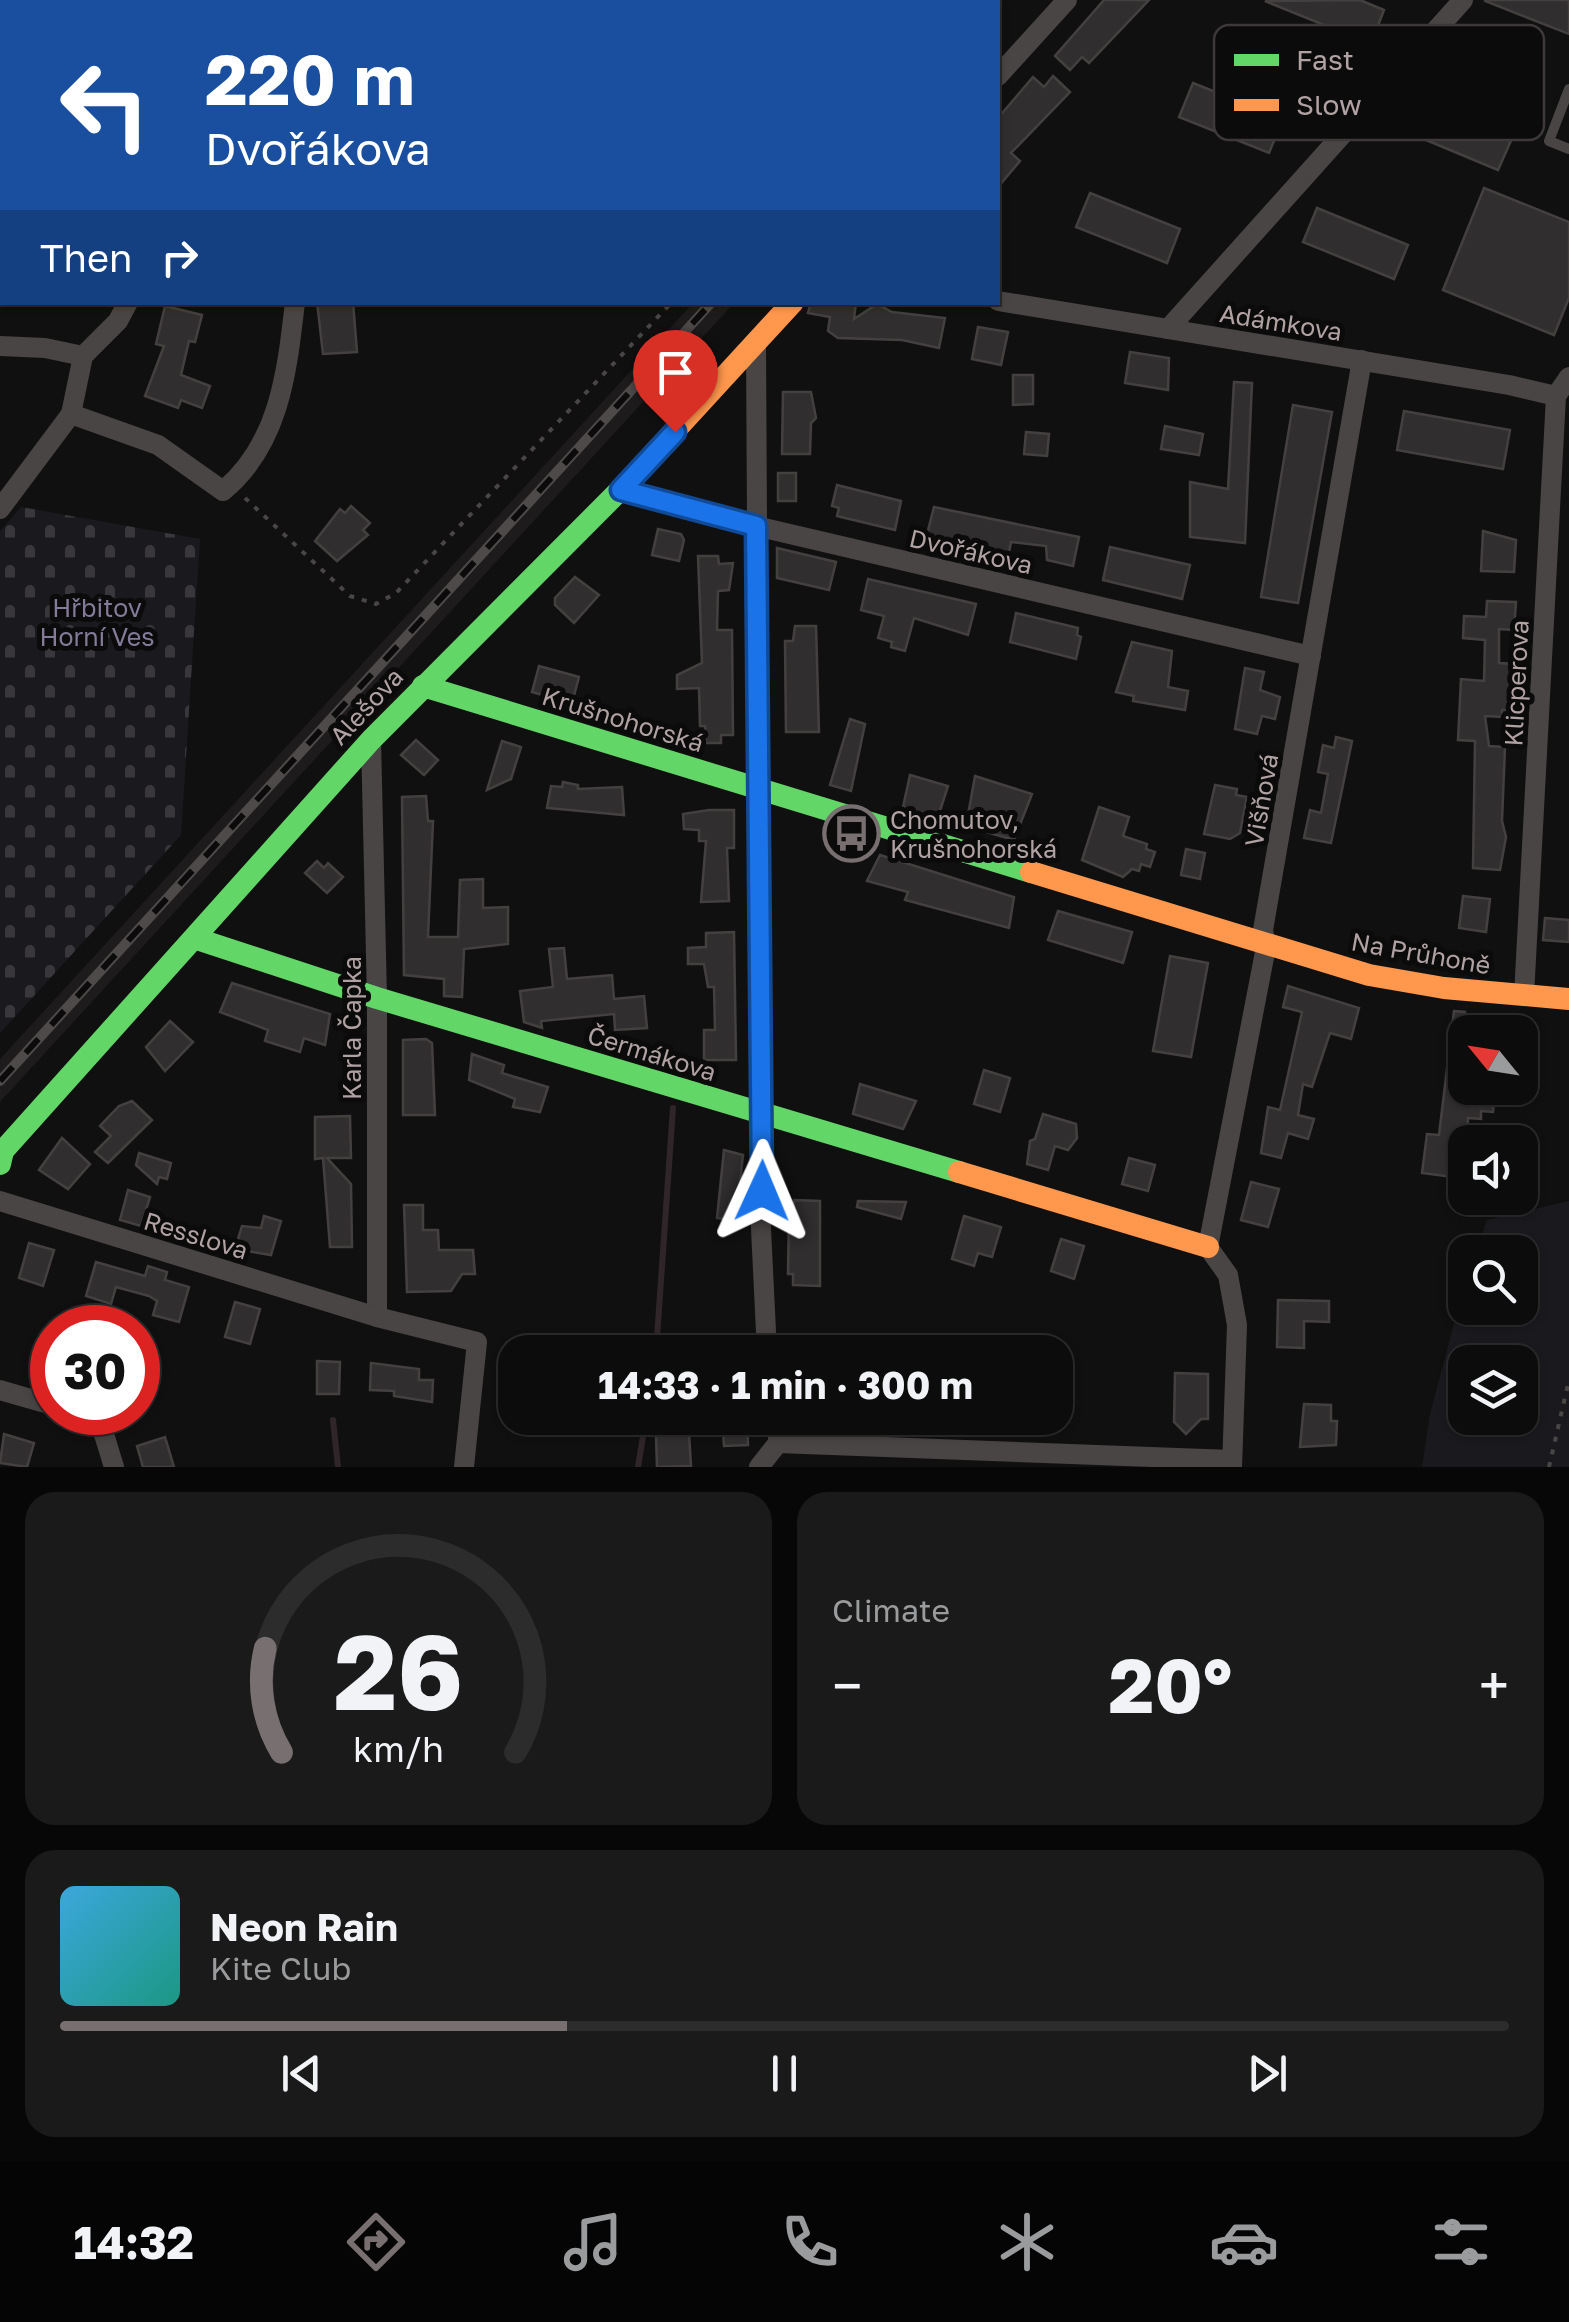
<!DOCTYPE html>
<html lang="en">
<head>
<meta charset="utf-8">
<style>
	:root { --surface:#0d0c0c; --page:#1b1a1a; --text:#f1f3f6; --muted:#9a9b9d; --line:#2d2c2d; --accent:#786f70 }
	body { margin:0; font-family:"Golos Text",sans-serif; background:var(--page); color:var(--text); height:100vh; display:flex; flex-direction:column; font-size:38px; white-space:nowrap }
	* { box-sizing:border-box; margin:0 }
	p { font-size:32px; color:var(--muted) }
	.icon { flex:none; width:55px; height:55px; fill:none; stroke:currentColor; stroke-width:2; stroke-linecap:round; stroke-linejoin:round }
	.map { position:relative; height:1467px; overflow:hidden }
	.panel { display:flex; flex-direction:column; gap:25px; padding:25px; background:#070707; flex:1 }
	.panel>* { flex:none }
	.top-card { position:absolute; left:0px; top:0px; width:1000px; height:305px; box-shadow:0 2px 8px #0004,0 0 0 2px var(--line); background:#1a4fa0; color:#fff; overflow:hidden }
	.needle { width:65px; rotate:300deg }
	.buttons { position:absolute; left:1448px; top:1015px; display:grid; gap:20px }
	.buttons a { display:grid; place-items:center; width:90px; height:90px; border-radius:20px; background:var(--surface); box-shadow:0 2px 8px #0004,0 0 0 2px var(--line); font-size:50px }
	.speed { position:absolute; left:30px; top:1305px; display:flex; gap:20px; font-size:50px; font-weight:700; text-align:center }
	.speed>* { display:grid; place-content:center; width:130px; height:130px; border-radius:50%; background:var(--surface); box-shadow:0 2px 8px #0004,0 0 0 2px var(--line); line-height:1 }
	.speed .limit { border:15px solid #d22; background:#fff; color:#111 }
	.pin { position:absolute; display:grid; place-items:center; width:85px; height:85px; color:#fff; margin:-102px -42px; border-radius:50% 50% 50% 0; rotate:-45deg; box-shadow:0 0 10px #0007 }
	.pin .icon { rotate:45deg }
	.me { position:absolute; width:110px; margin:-55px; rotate:1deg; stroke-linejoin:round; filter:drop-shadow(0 0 8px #0008) }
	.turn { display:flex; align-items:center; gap:35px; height:210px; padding:0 40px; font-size:45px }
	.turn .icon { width:130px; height:130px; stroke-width:2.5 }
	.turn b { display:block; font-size:70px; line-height:85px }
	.then { display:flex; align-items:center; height:95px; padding:0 40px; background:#0003; gap:20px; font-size:38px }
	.big { font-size:75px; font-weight:700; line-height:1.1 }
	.panel .tile { flex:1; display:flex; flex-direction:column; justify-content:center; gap:15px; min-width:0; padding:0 35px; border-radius:30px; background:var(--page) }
	.panel .dial { align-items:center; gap:0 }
	.dial svg { height:260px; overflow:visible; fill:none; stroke:var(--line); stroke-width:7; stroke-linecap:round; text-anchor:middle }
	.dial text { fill:var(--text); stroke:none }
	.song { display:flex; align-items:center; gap:30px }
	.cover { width:120px; height:120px; border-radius:15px; background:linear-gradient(135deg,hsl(200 70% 55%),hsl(170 70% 35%)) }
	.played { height:10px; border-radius:5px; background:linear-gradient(90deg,var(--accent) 35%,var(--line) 35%) }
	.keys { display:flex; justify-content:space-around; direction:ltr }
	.heat { display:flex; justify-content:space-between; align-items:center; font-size:55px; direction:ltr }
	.panel .tiles { flex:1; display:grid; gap:25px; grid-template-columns:1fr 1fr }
	.tile:last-child { grid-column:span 2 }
	.trip { position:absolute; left:498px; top:1335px; width:575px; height:100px; border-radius:30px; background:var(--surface); box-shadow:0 2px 8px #0004,0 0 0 2px var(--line); font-weight:700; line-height:100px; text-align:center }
	.menu { display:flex; height:160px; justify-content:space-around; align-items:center; background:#050505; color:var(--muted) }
	.menu .icon { width:70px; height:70px }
	.menu .current { color:var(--accent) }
	.menu b { font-size:45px; color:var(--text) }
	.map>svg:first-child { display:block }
	.built { fill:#1d1b1b }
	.cemetery { fill:url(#cemetery-stones) }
	.garden { fill:#1a191d; fill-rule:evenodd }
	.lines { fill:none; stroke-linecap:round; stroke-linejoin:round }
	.stream { stroke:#302629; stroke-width:6 }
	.building { fill:#302e2e; stroke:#444040; stroke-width:2.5 }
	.path { stroke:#4a4646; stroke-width:4; stroke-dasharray:5 8; stroke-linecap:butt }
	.lane { stroke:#494545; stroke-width:10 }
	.street { stroke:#494545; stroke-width:20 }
	.fast { stroke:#63d668; stroke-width:22 }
	.slow { stroke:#ff974d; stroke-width:22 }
	.rail-casing { stroke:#4e4a4a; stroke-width:10 }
	.rail { stroke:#0c0b0b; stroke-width:6; stroke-dasharray:19; stroke-linecap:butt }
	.route-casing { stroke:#114b97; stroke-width:25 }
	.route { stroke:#1a73e8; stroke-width:18 }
	.labels { text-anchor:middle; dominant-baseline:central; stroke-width:10; stroke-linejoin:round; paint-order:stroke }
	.street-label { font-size:25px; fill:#b0a2a3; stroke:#0c0b0b }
	.park-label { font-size:25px; fill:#847b9a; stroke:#0c0b0b }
	.poi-label { font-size:25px; fill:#b0a2a3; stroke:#0c0b0b; text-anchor:start }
	.key { fill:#0c0b0b; stroke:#3d3839; stroke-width:2.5 }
	.key-label { font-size:28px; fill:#b0a2a3 }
</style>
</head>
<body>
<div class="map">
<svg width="1569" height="1467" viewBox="0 0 1569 1467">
	<defs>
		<pattern id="cemetery-stones" width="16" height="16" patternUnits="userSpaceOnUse" patternTransform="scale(2.5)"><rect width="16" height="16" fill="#1a191d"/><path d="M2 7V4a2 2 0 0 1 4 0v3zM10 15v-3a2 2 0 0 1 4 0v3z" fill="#39373b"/></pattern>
	</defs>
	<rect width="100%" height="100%" fill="#111010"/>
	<polygon class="built" points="694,302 734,303 0,1102 0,1059"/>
	<polygon class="cemetery" points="21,507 200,539 181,835 0,1033 0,531"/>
	<path class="garden" d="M1569,1201V1467H1422L1430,1414L1465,1282V1308H1520V1252H1476L1487,1220ZM1465,1362H1520V1418H1465Z"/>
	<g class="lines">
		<g class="stream">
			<polyline points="656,1352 673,1108"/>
			<polyline points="333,1420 338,1467"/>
			<polyline points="638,1467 646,1418"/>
		</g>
	</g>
	<g class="building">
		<polygon points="1104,0 1149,0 1089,63 1082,57 1070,70 1055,56"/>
		<polygon points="1360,0 1384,10 1371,44 1265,1"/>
		<polygon points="1569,0 1569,34 1485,1 1485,0"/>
		<polygon points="1053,76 1070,92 1011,153 1020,161 998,187 998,118 1033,77 1044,87"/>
		<polygon points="1193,83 1283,119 1269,153 1179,117"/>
		<polygon points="1422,99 1513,136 1498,170 1407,132"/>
		<polygon points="1484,188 1569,222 1569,298 1554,335 1443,290"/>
		<polygon points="1090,193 1180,229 1167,263 1076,227"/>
		<polygon points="1317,208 1408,245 1394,279 1303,242"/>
		<polygon points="317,302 353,302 357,352 323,354"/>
		<polygon points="811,302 856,302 854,319 877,304 892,312 945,318 939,348 902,340 838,338 828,331 830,317 808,313"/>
		<polygon points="165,306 202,315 195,342 189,341 181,375 210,386 202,408 181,400 178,408 145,396 164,346 156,344"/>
		<polygon points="978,327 1008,332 1001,365 972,359"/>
		<polygon points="1130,352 1169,358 1168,390 1125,383"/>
		<polygon points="1013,375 1033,375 1033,404 1013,405"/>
		<polygon points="1234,382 1252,383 1245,543 1190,537 1190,482 1228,489"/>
		<polygon points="783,392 811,392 816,418 811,423 810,454 782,454"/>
		<polygon points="1293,405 1332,412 1298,603 1261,597"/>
		<polygon points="1404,411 1510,430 1503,469 1397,450"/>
		<polygon points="1165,426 1203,434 1199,455 1161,449"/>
		<polygon points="1026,432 1049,434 1047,456 1024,454"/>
		<rect x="778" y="473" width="18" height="28"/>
		<polygon points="837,485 901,501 895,530 837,516 839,508 832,506"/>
		<polygon points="351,506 370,523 363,530 368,535 337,561 315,541 340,509 345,513"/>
		<polygon points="934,507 1079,537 1073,566 1047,560 1046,546 1011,542 1008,558 926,538"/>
		<polygon points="658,529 681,534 684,540 679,561 652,555"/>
		<polygon points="1483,531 1516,540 1514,572 1481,571"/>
		<polygon points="1110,547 1190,565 1182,599 1103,580"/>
		<polygon points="777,548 836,562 829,590 777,578"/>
		<polygon points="698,556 718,556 719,564 733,563 729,590 718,591 717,630 732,630 733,735 721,735 721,743 706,743 705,726 700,726 699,688 677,689 677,675 702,663"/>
		<polygon points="575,577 599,595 574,623 555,605 555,598"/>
		<polygon points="868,579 976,604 968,635 914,618 905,651 891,647 892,642 878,638 884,616 861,610"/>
		<polygon points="1487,601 1516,602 1514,630 1499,629 1499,663 1514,664 1512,710 1502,710 1502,717 1485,716 1489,746 1505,747 1502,821 1506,837 1500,870 1473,868 1475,741 1458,740 1461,679 1484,681 1485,640 1463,638 1464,616 1486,617"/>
		<polygon points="1016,613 1078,628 1077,635 1081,637 1076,659 1010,642"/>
		<polygon points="795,626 816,626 819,732 786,732 785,641 793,641"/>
		<polygon points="1132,642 1172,651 1168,687 1188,691 1185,710 1133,701 1134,696 1116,692"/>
		<polygon points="539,666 579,677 572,703 532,692"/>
		<polygon points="1245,668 1264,672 1260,690 1280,697 1275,719 1262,716 1257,734 1235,729"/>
		<polygon points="850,719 865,724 851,791 830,785"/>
		<polygon points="1336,737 1352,741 1331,843 1304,838 1310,810 1321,813 1328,774 1318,772 1323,745 1334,748"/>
		<polygon points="416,740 438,760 424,775 401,755"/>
		<polygon points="502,741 521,747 511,779 487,790"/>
		<polygon points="910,775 948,786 938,817 903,807"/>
		<polygon points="975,776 1032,794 1014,840 966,826"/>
		<polygon points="563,782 578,785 578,789 622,787 624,815 547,808 551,786 562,787"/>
		<polygon points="1215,785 1237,789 1236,795 1247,797 1240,833 1230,839 1204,834"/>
		<polygon points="426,796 428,821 433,821 428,937 458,937 460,880 483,879 483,908 508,907 508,944 464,949 462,997 444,996 444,979 404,975 402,797"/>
		<polygon points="1099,807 1129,817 1123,836 1147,844 1146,849 1155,852 1150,867 1141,864 1139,871 1132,869 1123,877 1082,860"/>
		<polygon points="709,810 734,810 734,848 727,848 729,901 701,902 706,841 699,841 699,830 684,829 683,814"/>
		<polygon points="1186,849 1205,853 1200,879 1181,875"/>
		<polygon points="880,855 1014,897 1009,928 905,900 908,892 867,881"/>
		<polygon points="317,861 324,868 328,863 343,877 327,893 305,873"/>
		<polygon points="1463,896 1490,899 1486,932 1459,928"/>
		<polygon points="1058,911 1132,932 1123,963 1048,940"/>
		<polygon points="1545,918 1569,920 1569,942 1543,940"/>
		<polygon points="734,932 736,1060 704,1060 704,1030 715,1030 714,987 708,987 704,964 688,964 688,948 706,947 706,933"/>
		<polygon points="564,948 567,979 612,975 614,999 644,996 647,1028 615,1030 614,1014 541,1021 542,1028 524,1022 520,991 553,987 549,949"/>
		<polygon points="1170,956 1208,963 1191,1057 1153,1051"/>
		<polygon points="232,983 330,1014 325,1045 304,1038 300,1052 265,1041 268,1030 220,1012"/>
		<polygon points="1288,986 1359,1008 1351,1039 1330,1033 1312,1087 1303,1084 1298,1115 1314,1119 1308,1139 1288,1133 1281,1158 1261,1153 1268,1107 1280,1110 1302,1012 1283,1007"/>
		<polygon points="1454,1011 1465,1012 1465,1088 1495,1089 1493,1112 1481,1111 1481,1119 1468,1118 1465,1170 1460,1178 1422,1173 1427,1134 1439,1135"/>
		<polygon points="170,1021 193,1042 165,1071 146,1047"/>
		<polygon points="426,1039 432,1043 435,1115 403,1115 403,1040"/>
		<polygon points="472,1054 504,1065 502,1073 548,1087 540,1112 513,1107 515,1099 469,1080"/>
		<polygon points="984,1070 1010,1078 1000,1112 974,1104"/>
		<polygon points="860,1084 916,1101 903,1129 853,1114"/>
		<polygon points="132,1101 152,1120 108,1163 95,1152 111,1136 100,1126 119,1106"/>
		<polygon points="1043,1114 1076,1124 1077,1138 1068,1150 1055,1146 1048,1170 1027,1164 1030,1141 1035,1139"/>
		<polygon points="350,1116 351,1158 327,1158 351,1184 352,1247 330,1247 323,1158 315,1159 315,1117"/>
		<polygon points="62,1138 90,1164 68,1189 39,1170"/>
		<polygon points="724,1150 743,1155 736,1221 717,1218"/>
		<polygon points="139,1153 171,1163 167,1179 159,1177 157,1184 136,1165"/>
		<polygon points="1129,1158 1155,1165 1148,1191 1122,1184"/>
		<polygon points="1251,1182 1279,1189 1268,1227 1241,1220"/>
		<polygon points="128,1190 150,1197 141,1226 120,1220"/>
		<polygon points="794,1200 820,1201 820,1286 793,1285 793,1274 788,1274 789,1211 794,1211"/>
		<polygon points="858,1201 906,1202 901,1219 857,1207"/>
		<polygon points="404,1205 423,1205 423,1230 438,1230 439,1250 473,1250 475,1274 462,1274 451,1291 407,1292"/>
		<polygon points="264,1216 281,1221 271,1255 235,1249 242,1226 261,1228"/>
		<polygon points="964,1216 1001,1227 992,1257 978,1253 974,1266 952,1259"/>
		<polygon points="1061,1239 1084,1246 1074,1279 1051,1271"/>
		<polygon points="29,1243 54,1250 43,1286 19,1278"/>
		<polygon points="96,1262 145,1276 148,1266 167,1272 165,1280 189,1287 179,1322 153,1315 157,1301 149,1296 116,1287 111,1304 86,1296"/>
		<polygon points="1278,1300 1329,1301 1329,1322 1304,1321 1304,1348 1277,1347"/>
		<polygon points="235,1302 260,1309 250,1344 225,1337"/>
		<polygon points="317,1361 340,1362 339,1394 317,1394"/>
		<polygon points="371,1363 419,1369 419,1380 433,1380 432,1402 394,1396 394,1391 370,1390"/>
		<polygon points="1175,1373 1208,1374 1208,1419 1201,1419 1186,1434 1174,1422"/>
		<polygon points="1304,1404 1331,1405 1331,1421 1337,1421 1336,1445 1300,1447"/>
		<polygon points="722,1418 747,1418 748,1445 724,1446"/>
		<polygon points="689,1433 691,1466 657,1467 656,1435"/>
		<polygon points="4,1434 34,1443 27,1467 0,1463"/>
		<polygon points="165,1437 174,1467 143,1467 137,1446"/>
	</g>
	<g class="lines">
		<g class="path">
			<polyline points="21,0 21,2"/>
			<polyline points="56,2 56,0"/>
			<polyline points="0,81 2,77"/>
			<polyline points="0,139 2,139"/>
			<polyline points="245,498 350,596 376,604 396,593 672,302"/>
			<polyline points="1549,1467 1569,1380"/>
		</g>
		<g class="lane">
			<polyline points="179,0 180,2"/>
			<polyline points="916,2 918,0"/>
			<polyline points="1569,89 1549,141 1569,149"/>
		</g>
		<g class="street">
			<polyline points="687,0 688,2"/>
			<polyline points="231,2 232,0"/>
			<polyline points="998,76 1067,0"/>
			<polyline points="998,301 1509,385 1556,396"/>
			<polyline points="1168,329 1463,0"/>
			<polyline points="0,346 45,348 83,356"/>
			<polyline points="756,346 761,1229 767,1352"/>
			<path d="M71,414L158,445L223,491C280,444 287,371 295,302"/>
			<polyline points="621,490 756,526 1311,656"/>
			<polyline points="0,509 71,414 83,356 118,321 128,302"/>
			<polyline points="371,740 377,998 377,1317"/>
			<polyline points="1524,996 1556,396 1569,377"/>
			<polyline points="0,1201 377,1317 477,1342 464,1467"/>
			<polyline points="0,1390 52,1405"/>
			<polyline points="80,1412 99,1418 114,1467"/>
			<polyline points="778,1443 778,1418"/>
			<polyline points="759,1467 778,1443 1232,1460"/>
			<polyline points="1232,1467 1237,1325 1228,1275 1208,1247 1266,947 1263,930 1362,360"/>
		</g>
		<g class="fast">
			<polyline points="423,686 1031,872"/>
			<polyline points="197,939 377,998 959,1172"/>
			<polyline points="0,1164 3,1151 371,740 624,486"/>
		</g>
		<g class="slow">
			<polyline points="624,486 793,302"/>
			<polyline points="1031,872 1369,975 1444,988 1569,999"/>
			<polyline points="959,1172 1208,1247"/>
		</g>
		<defs>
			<g id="rail">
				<polyline points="988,2 990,0"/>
				<polyline points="0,1081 712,302"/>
			</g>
		</defs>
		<use href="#rail" class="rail-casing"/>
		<use href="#rail" class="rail"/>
	</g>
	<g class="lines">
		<defs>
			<polyline id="route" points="675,432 621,490 756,526 762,1191"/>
		</defs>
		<use href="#route" class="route-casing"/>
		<use href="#route" class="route"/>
	</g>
	<defs>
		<symbol id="bus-ring" viewBox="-11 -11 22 22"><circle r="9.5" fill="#0c0b0b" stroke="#786f70" stroke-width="1.5"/><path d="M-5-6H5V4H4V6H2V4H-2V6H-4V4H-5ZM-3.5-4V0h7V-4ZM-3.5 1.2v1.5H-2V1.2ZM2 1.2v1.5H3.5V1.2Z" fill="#786f70"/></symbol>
	</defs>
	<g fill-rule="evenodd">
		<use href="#bus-ring" x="820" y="802" width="63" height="63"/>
	</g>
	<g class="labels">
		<g class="street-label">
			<text transform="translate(1281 322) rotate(9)">Adámkova</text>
			<text transform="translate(971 551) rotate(13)">Dvořákova</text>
			<text transform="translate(1516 683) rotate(-87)">Klicperova</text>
			<text transform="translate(366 706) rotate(-47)">Alešova</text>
			<text transform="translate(623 719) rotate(17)">Krušnohorská</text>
			<text transform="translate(1261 800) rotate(-80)">Višňová</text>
			<text transform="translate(1421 953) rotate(10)">Na Průhoně</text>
			<text transform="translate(351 1028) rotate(-90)">Karla Čapka</text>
			<text transform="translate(652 1053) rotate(17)">Čermákova</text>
			<text transform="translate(196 1235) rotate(17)">Resslova</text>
		</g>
		<g class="park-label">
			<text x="97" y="607">Hřbitov<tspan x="97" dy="29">Horní Ves</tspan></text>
		</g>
		<g class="poi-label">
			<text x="890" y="819">Chomutov,<tspan x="890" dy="29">Krušnohorská</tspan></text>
		</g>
	</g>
	<rect x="1214" y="25" width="330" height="115" rx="15" class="key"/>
	<rect x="1234" y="54" width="45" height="12" fill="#63d668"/>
	<rect x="1234" y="99" width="45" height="12" fill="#ff974d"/>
	<g class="key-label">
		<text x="1296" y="70">Fast</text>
		<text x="1296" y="115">Slow</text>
	</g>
</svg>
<div class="buttons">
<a><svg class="needle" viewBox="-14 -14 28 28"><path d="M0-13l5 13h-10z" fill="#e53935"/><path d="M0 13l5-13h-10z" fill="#9a9b9d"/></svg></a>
<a><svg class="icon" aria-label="sound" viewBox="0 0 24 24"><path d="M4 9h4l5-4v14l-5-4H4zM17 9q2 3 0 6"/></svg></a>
<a><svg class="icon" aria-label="search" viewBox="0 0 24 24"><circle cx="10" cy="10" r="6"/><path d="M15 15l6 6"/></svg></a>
<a><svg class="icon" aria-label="layers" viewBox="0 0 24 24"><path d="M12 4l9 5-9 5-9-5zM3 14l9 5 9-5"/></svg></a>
</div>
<div class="speed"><div class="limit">30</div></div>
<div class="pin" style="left:675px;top:432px;background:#d93025"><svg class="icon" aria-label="arrive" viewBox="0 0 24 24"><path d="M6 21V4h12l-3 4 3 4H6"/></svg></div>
<svg class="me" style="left:762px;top:1191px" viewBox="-20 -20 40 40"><path d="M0-17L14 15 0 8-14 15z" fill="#1a73e8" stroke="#fff" stroke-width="4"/></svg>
<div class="trip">14:33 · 1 min · 300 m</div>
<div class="top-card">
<div class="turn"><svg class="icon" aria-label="left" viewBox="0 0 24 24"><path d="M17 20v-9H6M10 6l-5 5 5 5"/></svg><div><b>220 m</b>Dvořákova</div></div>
<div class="then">Then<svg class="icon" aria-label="right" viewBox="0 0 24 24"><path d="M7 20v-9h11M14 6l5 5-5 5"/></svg></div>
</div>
</div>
<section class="panel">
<div class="tiles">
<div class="tile dial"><svg viewBox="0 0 100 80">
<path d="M14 69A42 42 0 1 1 86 69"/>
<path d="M14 69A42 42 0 0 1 9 37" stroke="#786f70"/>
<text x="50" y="56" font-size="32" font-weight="700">26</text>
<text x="50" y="72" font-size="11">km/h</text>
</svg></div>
<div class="tile"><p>Climate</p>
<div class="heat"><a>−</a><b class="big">20°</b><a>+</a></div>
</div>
<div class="tile">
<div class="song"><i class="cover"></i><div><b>Neon Rain</b><p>Kite Club</p></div></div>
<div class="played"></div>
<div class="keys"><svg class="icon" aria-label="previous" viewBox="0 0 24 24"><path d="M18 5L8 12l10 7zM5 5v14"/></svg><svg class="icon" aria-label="pause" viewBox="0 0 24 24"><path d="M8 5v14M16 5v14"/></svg><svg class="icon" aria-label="next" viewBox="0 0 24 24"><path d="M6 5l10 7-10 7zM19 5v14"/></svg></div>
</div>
</div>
</section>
<nav class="menu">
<b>14:32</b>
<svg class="icon current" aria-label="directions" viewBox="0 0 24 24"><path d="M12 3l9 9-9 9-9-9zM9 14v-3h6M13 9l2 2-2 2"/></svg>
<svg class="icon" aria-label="music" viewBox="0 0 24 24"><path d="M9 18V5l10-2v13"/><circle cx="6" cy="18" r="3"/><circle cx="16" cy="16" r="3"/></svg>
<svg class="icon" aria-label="phone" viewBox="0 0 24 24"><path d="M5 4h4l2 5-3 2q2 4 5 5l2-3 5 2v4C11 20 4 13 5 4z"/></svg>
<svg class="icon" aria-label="climate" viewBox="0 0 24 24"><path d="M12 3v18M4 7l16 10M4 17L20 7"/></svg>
<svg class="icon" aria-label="car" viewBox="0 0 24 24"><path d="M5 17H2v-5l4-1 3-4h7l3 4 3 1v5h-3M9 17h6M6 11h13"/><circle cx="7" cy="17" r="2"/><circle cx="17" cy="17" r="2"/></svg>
<svg class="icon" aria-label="filters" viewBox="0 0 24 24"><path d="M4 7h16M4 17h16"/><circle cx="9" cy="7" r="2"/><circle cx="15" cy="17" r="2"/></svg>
</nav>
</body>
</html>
